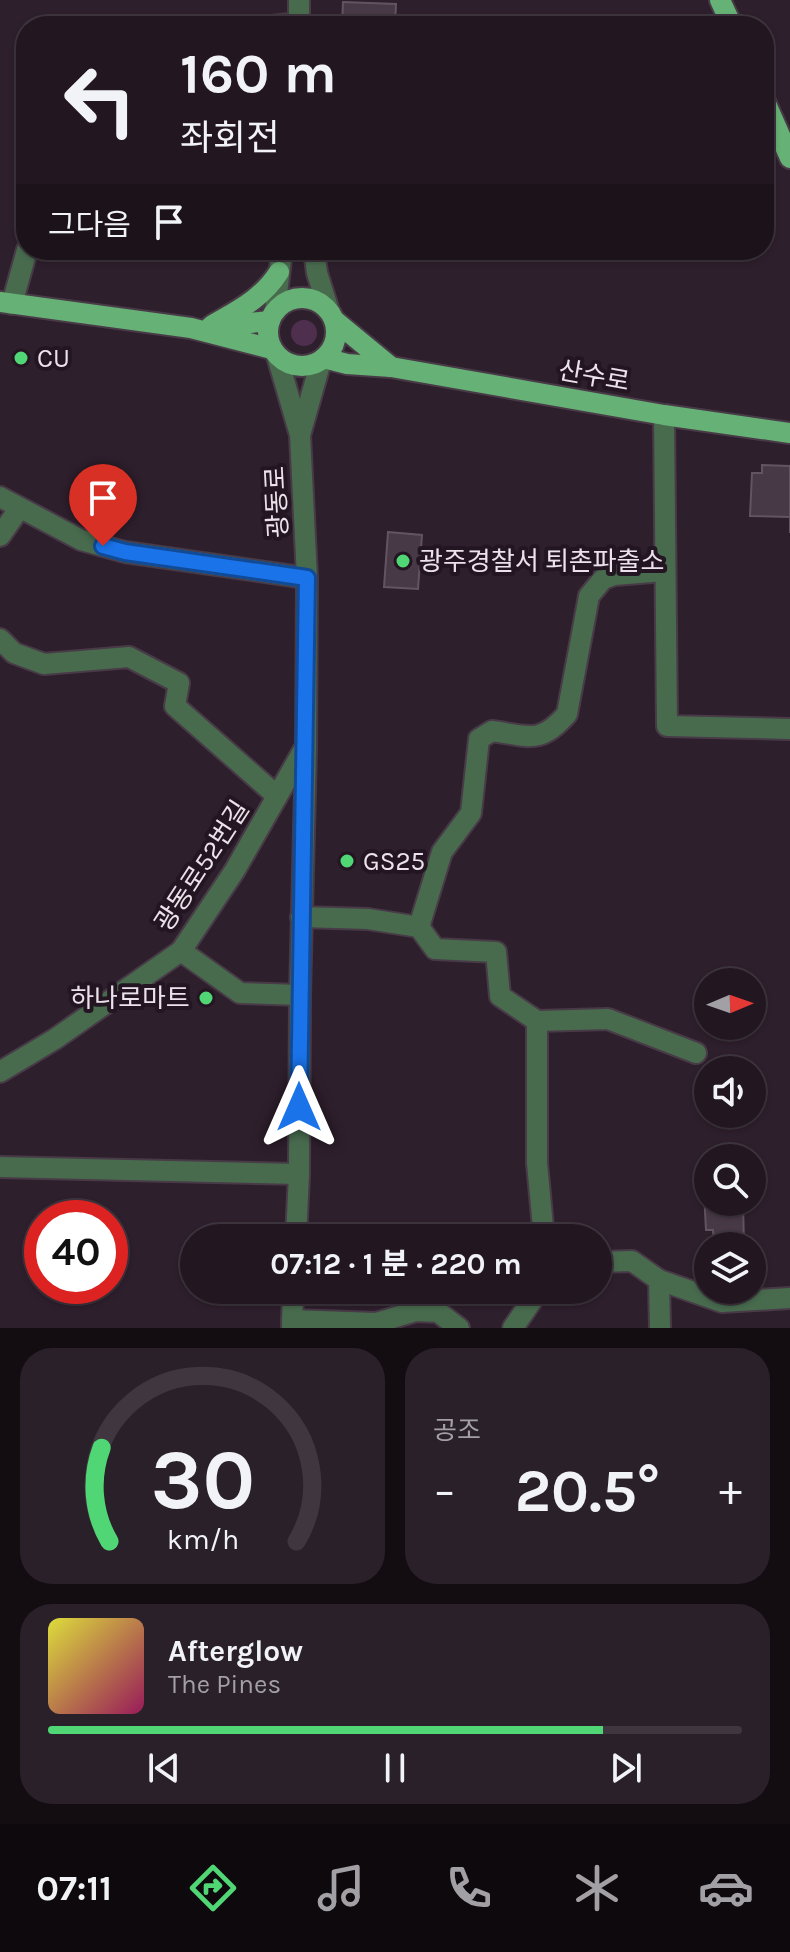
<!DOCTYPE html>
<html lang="ko">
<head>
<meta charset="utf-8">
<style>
	:root { --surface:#221721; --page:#2a202a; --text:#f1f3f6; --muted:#a29fa5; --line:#3f363f; --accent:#50d674 }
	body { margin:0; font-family:Karla,"Noto Sans KR",sans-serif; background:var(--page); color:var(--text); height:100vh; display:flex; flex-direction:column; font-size:30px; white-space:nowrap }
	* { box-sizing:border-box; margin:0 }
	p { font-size:26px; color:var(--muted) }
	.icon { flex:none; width:44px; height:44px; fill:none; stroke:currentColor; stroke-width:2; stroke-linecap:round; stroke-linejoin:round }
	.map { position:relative; height:1328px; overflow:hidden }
	.details { display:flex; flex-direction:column; gap:20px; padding:20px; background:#130d12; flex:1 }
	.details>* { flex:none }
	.banner { position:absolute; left:16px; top:16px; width:758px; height:244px; border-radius:32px; box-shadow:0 2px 6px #0004,0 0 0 2px var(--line); background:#221721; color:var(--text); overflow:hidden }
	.needle { width:52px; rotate:88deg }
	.controls { position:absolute; left:694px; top:968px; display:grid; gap:16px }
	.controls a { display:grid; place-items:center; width:72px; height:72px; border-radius:50%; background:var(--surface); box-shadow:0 2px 6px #0004,0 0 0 2px var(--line); font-size:40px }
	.speed { position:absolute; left:24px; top:1200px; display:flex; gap:16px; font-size:40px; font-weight:700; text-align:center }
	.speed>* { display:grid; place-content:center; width:104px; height:104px; border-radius:50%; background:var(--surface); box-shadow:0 2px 6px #0004,0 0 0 2px var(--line); line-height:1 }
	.speed .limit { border:12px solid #d22; background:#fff; color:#111 }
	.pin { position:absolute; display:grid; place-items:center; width:68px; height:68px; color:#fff; margin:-82px -34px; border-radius:50% 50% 50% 0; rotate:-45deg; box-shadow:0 0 8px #0007 }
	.pin .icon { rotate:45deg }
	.me { position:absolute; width:88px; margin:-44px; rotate:0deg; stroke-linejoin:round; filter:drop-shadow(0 0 6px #0008) }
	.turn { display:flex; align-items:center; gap:28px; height:168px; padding:0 32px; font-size:36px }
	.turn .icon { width:104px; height:104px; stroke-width:2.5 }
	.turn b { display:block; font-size:56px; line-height:68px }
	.then { display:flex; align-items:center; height:76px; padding:0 32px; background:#0003; gap:16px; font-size:30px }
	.big { font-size:60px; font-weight:700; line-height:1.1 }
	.details .card { flex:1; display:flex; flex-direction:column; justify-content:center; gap:12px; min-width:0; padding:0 28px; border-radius:32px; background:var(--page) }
	.details .dial { align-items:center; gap:0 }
	.dial svg { height:208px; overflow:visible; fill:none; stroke:var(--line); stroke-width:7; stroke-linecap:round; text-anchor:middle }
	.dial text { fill:var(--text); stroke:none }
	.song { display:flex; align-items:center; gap:24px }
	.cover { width:96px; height:96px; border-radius:12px; background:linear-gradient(135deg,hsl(60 70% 55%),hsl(330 70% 35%)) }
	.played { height:8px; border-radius:4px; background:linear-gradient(90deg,var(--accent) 80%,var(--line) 80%) }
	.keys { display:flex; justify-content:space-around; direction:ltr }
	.heat { display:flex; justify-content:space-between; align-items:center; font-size:44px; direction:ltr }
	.details .tiles { flex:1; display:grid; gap:20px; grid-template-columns:1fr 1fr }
	.card:last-child { grid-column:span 2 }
	.trip { position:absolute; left:180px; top:1224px; width:432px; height:80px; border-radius:40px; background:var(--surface); box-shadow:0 2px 6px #0004,0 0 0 2px var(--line); font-weight:700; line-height:80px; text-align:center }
	.menu { display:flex; height:128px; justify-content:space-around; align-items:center; background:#0e090d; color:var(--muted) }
	.menu .icon { width:56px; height:56px }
	.menu .on { color:var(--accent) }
	.menu b { font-size:36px; color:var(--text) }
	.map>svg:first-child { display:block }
	.green { fill:#4f2f4e }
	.building { fill:#483947; stroke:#645463; stroke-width:2 }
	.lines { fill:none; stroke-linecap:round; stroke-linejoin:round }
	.minor-casing { stroke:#483a47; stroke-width:24 }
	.major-casing { stroke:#483a47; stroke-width:24 }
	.minor { stroke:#486b4e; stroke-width:20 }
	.major { stroke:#66b175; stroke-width:20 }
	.route-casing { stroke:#114b97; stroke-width:20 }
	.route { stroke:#1a73e8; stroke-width:14 }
	.poi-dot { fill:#50d674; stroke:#231622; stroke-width:3 }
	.labels { text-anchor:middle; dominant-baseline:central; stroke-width:8; stroke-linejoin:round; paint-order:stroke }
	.poi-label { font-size:26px; fill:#ece2eb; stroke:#231622; text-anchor:start }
	.street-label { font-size:26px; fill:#ece2eb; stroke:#231622 }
</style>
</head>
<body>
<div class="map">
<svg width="790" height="1328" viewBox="0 0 790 1328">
	<rect width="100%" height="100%" fill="#2d1f2c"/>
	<circle class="green" cx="304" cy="333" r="13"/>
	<g class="building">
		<polygon points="343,2 396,4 395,26 342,26"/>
		<polygon points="762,465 790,466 790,533 790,517 750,516 752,473 762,473"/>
		<polygon points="388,532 422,535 418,589 384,587"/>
		<polygon points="704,1192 708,1192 708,1202 743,1202 744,1246 714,1246 713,1230 706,1230"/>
	</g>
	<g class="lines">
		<defs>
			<g id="minor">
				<polyline points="299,0 299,26"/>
				<polyline points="272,26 299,23"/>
				<polyline points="314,250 317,273 329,311"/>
				<polyline points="12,304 27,250"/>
				<polyline points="275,312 282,250"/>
				<polyline points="277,356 300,435 307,578 306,747 300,995 299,1174 296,1238"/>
				<polyline points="664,415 667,726 790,729"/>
				<polyline points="300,435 321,361"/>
				<polyline points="0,497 81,540 125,552 307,578"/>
				<polyline points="0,536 19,509"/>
				<polyline points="0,639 14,653 44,664 129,657 179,683 175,706 277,796"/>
				<polyline points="301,917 368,919 419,927 435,949 496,952 500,996 537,1021 608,1019 696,1053"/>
				<path d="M419,927L442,852L471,813L479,739L492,731C529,736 540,745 567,714L589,596L603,579L614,575L665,571"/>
				<polyline points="181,951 240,993 300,995"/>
				<polyline points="537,1021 537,1163 544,1238"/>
				<polyline points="0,1072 55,1039 181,951 235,870 303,751"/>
				<polyline points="0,1167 299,1174"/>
				<polyline points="598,1262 632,1261 659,1280 722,1302 790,1298"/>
				<polyline points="659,1280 660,1328"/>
				<polyline points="292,1320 376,1323 416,1311 438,1312 459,1328"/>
				<polyline points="292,1328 293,1290"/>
				<polyline points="513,1328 539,1290"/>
			</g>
			<g id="major">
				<polyline points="720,0 732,26"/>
				<polyline points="764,99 790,158"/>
				<circle cx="302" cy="332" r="34"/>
				<polyline points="0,302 191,328 272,349"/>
				<polyline points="334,320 391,367"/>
				<path d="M211,326C238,310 262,299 279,272"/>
				<polyline points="219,326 270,321"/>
				<polyline points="324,358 347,364 391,367 664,415 790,433"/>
			</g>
		</defs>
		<use href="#minor" class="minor-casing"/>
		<use href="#major" class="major-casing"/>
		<use href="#minor" class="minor"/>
		<use href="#major" class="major"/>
	</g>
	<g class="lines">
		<defs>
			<polyline id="route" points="103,546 125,552 307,578 299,1107"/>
		</defs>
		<use href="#route" class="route-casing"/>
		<use href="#route" class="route"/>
	</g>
	<g class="poi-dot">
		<circle cx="21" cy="358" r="8"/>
		<circle cx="403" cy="561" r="8"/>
		<circle cx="347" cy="861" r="8"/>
		<circle cx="206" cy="998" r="8"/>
	</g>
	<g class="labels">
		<g class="poi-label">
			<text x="37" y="358">CU</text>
			<text x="419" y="561">광주경찰서 퇴촌파출소</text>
			<text x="363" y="861">GS25</text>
			<text x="190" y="998" text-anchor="end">하나로마트</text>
		</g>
		<g class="street-label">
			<text transform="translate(594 376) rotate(10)">산수로</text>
			<text transform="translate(277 502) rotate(-93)">광동로</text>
			<text transform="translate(202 866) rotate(-57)">광동로52번길</text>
		</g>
	</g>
</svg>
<div class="controls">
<a><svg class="needle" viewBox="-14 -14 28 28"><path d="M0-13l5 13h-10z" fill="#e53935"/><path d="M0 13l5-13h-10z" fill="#a29fa5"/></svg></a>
<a><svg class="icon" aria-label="sound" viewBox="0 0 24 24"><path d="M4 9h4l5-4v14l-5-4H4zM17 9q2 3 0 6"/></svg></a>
<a><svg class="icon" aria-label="search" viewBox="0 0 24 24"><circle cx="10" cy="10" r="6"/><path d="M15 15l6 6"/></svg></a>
<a><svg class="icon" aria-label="layers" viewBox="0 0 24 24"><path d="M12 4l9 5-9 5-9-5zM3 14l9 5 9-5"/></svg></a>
</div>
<div class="speed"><div class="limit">40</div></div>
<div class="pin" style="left:103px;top:546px;background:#d93025"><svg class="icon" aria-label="arrive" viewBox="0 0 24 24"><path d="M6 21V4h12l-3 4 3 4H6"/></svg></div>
<svg class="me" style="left:299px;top:1107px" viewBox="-20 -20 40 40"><path d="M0-17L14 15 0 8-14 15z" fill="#1a73e8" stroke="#fff" stroke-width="4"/></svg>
<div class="trip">07:12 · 1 분 · 220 m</div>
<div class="banner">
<div class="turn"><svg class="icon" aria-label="left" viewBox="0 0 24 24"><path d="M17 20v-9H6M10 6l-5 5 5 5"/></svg><div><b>160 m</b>좌회전</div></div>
<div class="then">그다음<svg class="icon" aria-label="arrive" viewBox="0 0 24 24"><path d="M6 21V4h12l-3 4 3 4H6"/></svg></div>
</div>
</div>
<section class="details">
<div class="tiles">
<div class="card dial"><svg viewBox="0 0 100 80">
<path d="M14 69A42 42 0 1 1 86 69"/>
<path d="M14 69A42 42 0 0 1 11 33" stroke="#50d674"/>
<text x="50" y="56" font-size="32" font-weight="700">30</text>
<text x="50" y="72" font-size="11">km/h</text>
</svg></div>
<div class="card"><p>공조</p>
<div class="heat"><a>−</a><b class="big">20.5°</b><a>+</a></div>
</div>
<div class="card">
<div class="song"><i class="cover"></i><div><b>Afterglow</b><p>The Pines</p></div></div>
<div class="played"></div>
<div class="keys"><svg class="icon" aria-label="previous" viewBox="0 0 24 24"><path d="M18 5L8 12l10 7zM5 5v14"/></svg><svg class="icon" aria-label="pause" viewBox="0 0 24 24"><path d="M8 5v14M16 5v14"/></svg><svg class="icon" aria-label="next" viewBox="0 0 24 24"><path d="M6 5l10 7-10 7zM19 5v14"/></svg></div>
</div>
</div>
</section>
<nav class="menu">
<b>07:11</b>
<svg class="icon on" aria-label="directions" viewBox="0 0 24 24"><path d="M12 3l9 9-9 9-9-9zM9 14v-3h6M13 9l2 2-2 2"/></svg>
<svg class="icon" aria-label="music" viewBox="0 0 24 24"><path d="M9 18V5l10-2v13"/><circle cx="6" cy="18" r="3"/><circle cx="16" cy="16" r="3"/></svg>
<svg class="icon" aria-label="phone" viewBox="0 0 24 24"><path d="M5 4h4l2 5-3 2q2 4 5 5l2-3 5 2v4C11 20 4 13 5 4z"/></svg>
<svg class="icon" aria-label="climate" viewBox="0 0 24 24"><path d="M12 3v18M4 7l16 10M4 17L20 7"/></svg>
<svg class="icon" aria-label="car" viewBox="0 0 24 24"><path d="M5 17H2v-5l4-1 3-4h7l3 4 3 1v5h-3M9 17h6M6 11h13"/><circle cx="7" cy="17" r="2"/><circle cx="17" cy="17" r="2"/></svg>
</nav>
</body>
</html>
